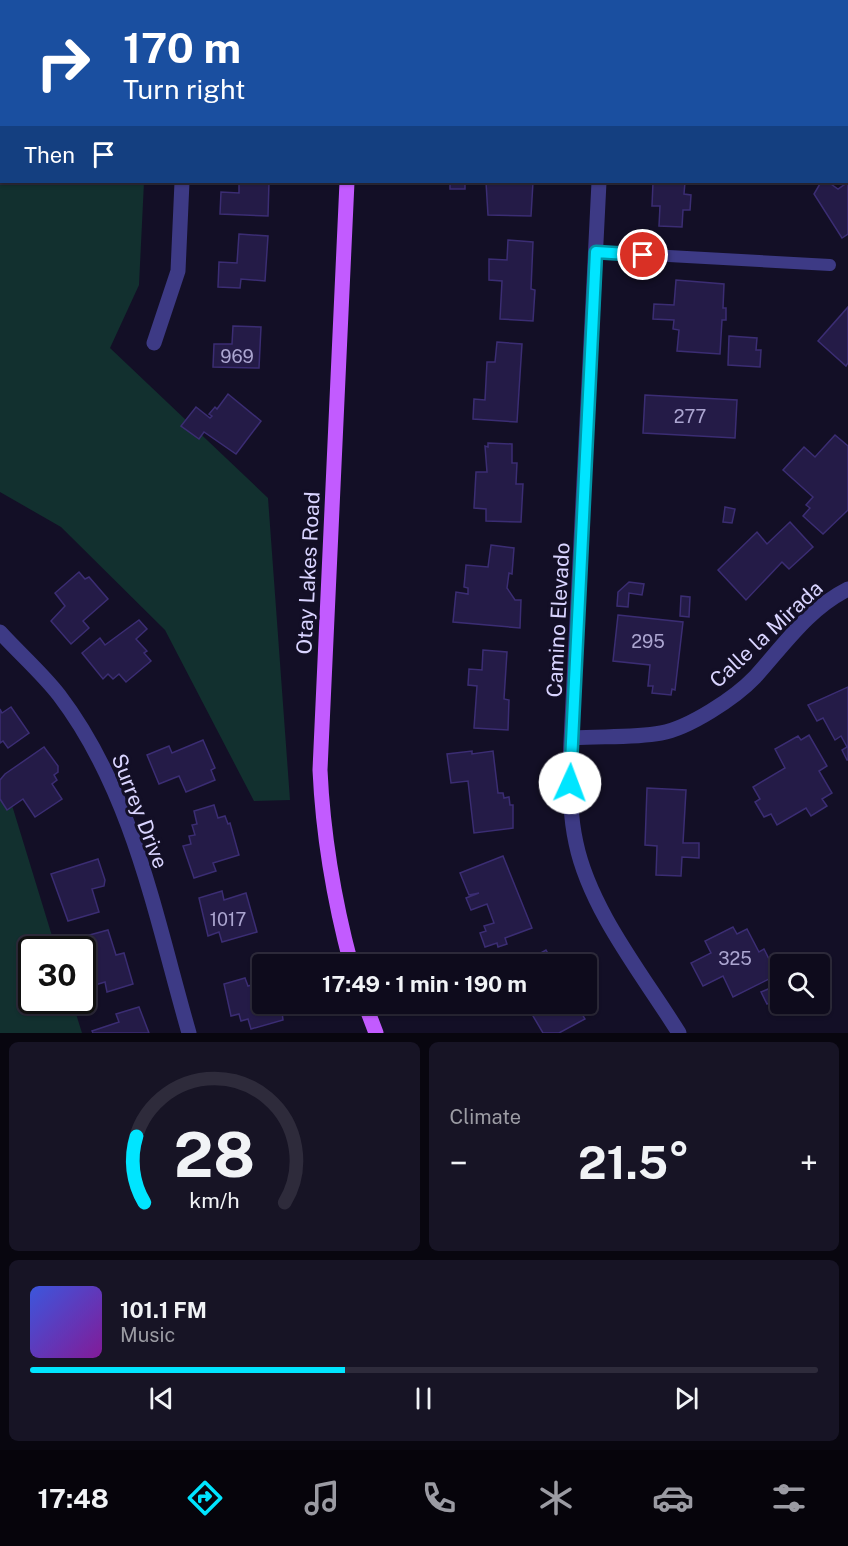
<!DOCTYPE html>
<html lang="en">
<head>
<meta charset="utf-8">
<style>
	:root { --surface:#0e0b1c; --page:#171425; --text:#f1f3f6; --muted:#9b9ba3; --line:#2e2b3b; --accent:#00e5ff }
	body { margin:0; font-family:"Public Sans",sans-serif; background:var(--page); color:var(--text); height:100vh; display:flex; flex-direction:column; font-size:22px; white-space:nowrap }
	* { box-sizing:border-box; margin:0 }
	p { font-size:20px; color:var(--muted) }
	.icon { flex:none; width:33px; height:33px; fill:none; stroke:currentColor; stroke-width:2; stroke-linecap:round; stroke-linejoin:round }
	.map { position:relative; height:1033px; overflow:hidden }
	.side { display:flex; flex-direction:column; gap:9px; padding:9px; background:#08060f; flex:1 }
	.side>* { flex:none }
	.hud { position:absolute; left:0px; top:0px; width:849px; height:183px; box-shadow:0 2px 4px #0004,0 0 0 2px var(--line); background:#1a4fa0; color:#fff; overflow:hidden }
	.tools { position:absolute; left:770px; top:954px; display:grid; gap:12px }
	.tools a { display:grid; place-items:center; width:60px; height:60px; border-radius:6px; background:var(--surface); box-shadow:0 2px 4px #0004,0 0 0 2px var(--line); font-size:30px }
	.speed { position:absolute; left:18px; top:936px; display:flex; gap:12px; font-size:30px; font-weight:700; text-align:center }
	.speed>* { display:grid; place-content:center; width:78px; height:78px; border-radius:50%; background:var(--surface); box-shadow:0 2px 4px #0004,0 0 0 2px var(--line); line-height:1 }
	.speed .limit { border:3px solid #111; border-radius:9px; background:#fff; color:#111 }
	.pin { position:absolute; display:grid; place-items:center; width:51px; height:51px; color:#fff; margin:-26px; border:3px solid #fff; border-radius:50%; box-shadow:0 2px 6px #0007 }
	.me { position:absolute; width:66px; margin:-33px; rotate:2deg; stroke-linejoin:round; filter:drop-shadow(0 0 4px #0008) }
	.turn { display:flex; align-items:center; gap:21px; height:126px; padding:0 24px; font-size:27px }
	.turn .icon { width:78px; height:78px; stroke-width:2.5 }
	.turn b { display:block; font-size:42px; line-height:51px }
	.then { display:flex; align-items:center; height:57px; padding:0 24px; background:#0003; gap:12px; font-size:22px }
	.big { font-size:45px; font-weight:700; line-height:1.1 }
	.side .tile { flex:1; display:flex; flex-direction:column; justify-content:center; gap:9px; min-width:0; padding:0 21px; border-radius:9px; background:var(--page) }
	.side .dial { align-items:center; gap:0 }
	.dial svg { height:156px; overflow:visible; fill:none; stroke:var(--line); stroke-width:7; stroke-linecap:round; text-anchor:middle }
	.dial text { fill:var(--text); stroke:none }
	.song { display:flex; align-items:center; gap:18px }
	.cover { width:72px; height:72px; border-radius:9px; background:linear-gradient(135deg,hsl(230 70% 55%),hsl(290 70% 35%)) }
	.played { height:6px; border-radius:3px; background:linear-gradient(90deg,var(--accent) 40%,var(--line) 40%) }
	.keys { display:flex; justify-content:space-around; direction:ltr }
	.heat { display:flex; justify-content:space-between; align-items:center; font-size:33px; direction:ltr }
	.side .tiles { flex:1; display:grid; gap:9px; grid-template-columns:1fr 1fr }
	.tile:last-child { grid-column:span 2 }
	.trip { position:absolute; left:252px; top:954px; width:345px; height:60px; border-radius:6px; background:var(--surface); box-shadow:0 2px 4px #0004,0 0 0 2px var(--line); font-weight:700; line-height:60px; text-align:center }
	.tabs { display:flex; height:96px; justify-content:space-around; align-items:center; background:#06040b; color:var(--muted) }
	.tabs .icon { width:42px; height:42px }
	.tabs .on { color:var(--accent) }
	.tabs b { font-size:27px; color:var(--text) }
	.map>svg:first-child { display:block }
	.green { fill:#12302f }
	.building { fill:#241b47; stroke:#3b2d73; stroke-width:1.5 }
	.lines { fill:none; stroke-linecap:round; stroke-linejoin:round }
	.service { stroke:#3d3a85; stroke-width:12 }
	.minor { stroke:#3d3a85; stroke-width:15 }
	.primary { stroke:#c25bff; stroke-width:15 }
	.route-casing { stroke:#0095a6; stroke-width:15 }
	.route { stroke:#00e5ff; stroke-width:10 }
	.labels { text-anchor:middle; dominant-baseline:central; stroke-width:6; stroke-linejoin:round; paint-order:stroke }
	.number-label { font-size:18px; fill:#aca6d1 }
	.street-label { font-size:21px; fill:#d9d4ff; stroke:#130f26 }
</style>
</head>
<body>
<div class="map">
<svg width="848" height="1033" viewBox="0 0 848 1033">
	<rect width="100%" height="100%" fill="#130f26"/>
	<g class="green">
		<polygon points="0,0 136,1 2,2 2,182 144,182 139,285 110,348 268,498 290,800 254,801 165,630 61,527 0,492"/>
		<polygon points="0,791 11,802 56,949 32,950 32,1000 72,1001 82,1033 0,1033"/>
	</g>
	<g class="building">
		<polygon points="239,182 269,182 268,216 220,214 221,192 239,193"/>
		<rect x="450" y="182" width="15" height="7"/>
		<polygon points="486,182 533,182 531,216 488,215"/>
		<polygon points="653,182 685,182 684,194 691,195 690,210 683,210 682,227 659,226 660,206 652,206"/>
		<polygon points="821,182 828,182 838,189 848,182 848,234 842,238 814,194"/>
		<polygon points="239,234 268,236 265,281 241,279 240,288 218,287 219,262 237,263"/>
		<polygon points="508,240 533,242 531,289 535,290 533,321 500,319 502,281 489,280 489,259 507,260"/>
		<polygon points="676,280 724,284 723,308 726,308 726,320 722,320 720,354 677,351 679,330 673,329 674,320 653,319 654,304 674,305"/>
		<polygon points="848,307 848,363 846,366 818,341"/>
		<polygon points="233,326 261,327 259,368 213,367 214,344 232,344"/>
		<polygon points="729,336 757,338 756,350 761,350 760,367 728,365"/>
		<polygon points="497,342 522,344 517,422 473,419 474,399 485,400 487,362 495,362"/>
		<polygon points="228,394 261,421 236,454 204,432 199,439 181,426 196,407 210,418 212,416 209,414 215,407 217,409"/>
		<polygon points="645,395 737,400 735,438 643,433"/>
		<polygon points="835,435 848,446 848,510 823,534 803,516 810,508 806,505 813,497 783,470 804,447 815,457"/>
		<polygon points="488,443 512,444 512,463 517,463 516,484 523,484 521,522 486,521 486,509 474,508 476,472 487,472 485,446 488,447"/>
		<polygon points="725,507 735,509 732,523 723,522"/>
		<polygon points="790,522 813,547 789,569 782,562 746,600 718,570 757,532 767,544"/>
		<polygon points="491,545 514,548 512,574 509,573 507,588 515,600 521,600 520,628 453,622 456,592 468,594 468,588 464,587 466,565 488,567"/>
		<polygon points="79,572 85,579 89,577 108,599 83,621 89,628 71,644 51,621 65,606 55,593"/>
		<polygon points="629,582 644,584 642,595 629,593 628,607 617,606 618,592"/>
		<polygon points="681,596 690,597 689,617 680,616"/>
		<polygon points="618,615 683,622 675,690 672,689 671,695 652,693 653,686 648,686 650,665 613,661"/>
		<polygon points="139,620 147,629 136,639 147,651 144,653 151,661 126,682 119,674 113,679 108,674 103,679 82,653 100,638 105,645"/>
		<polygon points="483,650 507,652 504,699 509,700 508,730 474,728 477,686 468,685 469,669 482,670"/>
		<polygon points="848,687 848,760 847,760 842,750 847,747 841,736 835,740 823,718 817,721 808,705"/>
		<polygon points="11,707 29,733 8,748 3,741 0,743 0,709 2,713"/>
		<polygon points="809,735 827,766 819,771 832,793 822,799 827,806 811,816 806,808 777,825 771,814 764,817 755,802 760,799 753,787 785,768 775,749 798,736 801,740"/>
		<polygon points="203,740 215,768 211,770 215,780 186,792 179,776 159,784 147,755 169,746 172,753"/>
		<polygon points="44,747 58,766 58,772 54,775 57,780 52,784 62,799 35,817 23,799 7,810 0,799 0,780 5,774"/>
		<polygon points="472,751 472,754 493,751 498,793 503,793 504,798 509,797 510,805 513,805 513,828 474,833 468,781 451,783 447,754"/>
		<polygon points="647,788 686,790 683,843 699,843 699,858 682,857 681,876 656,875 657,846 645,845"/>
		<polygon points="214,805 218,818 225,816 228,824 230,823 239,855 213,863 216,871 194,878 183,846 191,844 189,836 195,835 192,825 197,824 194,811"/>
		<polygon points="503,856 532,928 505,938 507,944 498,947 497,943 485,947 480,933 486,931 484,926 494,923 487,904 471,910 466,898 479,893 469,895 460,873"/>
		<polygon points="98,859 105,880 104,886 92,889 99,912 68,921 51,874"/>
		<polygon points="222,891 224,900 246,893 257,932 222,942 219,932 208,936 199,898"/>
		<polygon points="733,927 737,934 747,929 759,952 764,949 777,975 733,997 723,976 703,986 691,963 711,953 705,941"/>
		<polygon points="108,930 116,955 124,953 133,984 107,992 105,982 82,989 82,950 70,950 69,945 83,941 82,937"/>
		<polygon points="546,950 554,964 521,964"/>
		<polygon points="245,978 248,986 262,982 262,1004 281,1004 283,1020 251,1029 248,1019 241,1021 239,1014 231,1016 224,984"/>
		<polygon points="780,984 780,998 767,1004 761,992"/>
		<polygon points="526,1004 576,1004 585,1019 559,1033 543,1033"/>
		<polygon points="139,1007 149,1033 93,1033 92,1031 119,1022 116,1014"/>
	</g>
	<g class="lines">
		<polyline class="service" points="596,252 830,265"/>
		<g class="minor">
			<polyline points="192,2 192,0"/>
			<polyline points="608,2 608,0"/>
			<path d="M599,182L570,761C570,789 570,816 576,843C590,910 643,975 679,1033"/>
			<polyline points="154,343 178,271 182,182"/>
			<path d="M0,632C19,653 42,673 59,695C133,792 156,919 189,1033"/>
			<path d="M573,738C602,736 633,738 661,733C689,728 735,698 755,677C784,645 808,609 848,589"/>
		</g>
		<g class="primary">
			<polyline points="356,2 356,0"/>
			<path d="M347,182L320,770C323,836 334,900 351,964"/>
			<polyline points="365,1004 376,1033"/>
		</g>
	</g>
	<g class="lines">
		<defs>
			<polyline id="route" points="570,783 596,252 643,255"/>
		</defs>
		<use href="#route" class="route-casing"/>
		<use href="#route" class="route"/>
	</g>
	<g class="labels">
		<g class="number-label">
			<text x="237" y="356">969</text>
			<text x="690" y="416">277</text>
			<text x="648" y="641">295</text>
			<text x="228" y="919">1017</text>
			<text x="735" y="958">325</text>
		</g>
		<g class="street-label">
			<text transform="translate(308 573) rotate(-87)">Otay Lakes Road</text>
			<text transform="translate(558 620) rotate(-87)">Camino Elevado</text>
			<text transform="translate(766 634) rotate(-43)">Calle la Mirada</text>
			<text transform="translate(140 811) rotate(69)">Surrey Drive</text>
		</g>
	</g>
</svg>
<div class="tools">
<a><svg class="icon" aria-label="search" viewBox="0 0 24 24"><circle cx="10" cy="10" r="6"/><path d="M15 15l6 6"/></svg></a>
</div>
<div class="speed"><div class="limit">30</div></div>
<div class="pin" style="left:643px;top:255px;background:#d93025"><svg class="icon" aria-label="arrive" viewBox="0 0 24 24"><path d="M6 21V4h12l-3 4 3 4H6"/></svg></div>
<svg class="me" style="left:570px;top:783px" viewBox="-20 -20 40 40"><circle r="19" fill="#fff"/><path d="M0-13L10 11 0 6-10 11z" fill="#00e5ff"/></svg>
<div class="trip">17:49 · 1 min · 190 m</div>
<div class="hud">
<div class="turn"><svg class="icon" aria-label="right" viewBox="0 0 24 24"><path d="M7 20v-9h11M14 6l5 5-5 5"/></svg><div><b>170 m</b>Turn right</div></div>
<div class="then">Then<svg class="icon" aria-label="arrive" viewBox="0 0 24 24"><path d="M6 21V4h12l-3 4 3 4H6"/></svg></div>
</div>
</div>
<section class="side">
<div class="tiles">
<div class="tile dial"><svg viewBox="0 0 100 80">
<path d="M14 69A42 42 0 1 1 86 69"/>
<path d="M14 69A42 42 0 0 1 10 35" stroke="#00e5ff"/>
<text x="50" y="56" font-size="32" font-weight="700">28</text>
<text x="50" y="72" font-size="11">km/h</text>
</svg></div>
<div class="tile"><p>Climate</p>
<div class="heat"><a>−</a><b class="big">21.5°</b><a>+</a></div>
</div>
<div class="tile">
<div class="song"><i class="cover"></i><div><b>101.1 FM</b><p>Music</p></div></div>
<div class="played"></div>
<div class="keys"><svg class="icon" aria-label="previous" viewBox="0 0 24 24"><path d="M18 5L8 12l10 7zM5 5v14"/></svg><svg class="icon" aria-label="pause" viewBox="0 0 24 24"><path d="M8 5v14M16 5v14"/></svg><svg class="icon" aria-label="next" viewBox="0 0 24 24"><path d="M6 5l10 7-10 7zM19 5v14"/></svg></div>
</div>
</div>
</section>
<nav class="tabs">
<b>17:48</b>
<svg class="icon on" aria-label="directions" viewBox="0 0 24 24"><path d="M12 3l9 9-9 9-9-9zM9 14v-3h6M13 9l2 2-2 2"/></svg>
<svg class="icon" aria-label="music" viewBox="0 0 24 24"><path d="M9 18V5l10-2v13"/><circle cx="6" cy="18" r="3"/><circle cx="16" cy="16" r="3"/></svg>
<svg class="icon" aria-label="phone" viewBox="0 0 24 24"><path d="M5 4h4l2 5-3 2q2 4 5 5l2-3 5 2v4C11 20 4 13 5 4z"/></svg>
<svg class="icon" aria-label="climate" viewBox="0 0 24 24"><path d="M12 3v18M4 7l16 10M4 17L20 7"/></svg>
<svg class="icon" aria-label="car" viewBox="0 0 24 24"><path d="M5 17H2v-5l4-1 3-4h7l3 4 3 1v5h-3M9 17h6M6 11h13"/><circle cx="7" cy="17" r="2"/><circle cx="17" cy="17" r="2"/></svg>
<svg class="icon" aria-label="filters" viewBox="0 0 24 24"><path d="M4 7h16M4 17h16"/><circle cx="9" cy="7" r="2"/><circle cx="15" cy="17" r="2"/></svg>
</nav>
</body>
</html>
